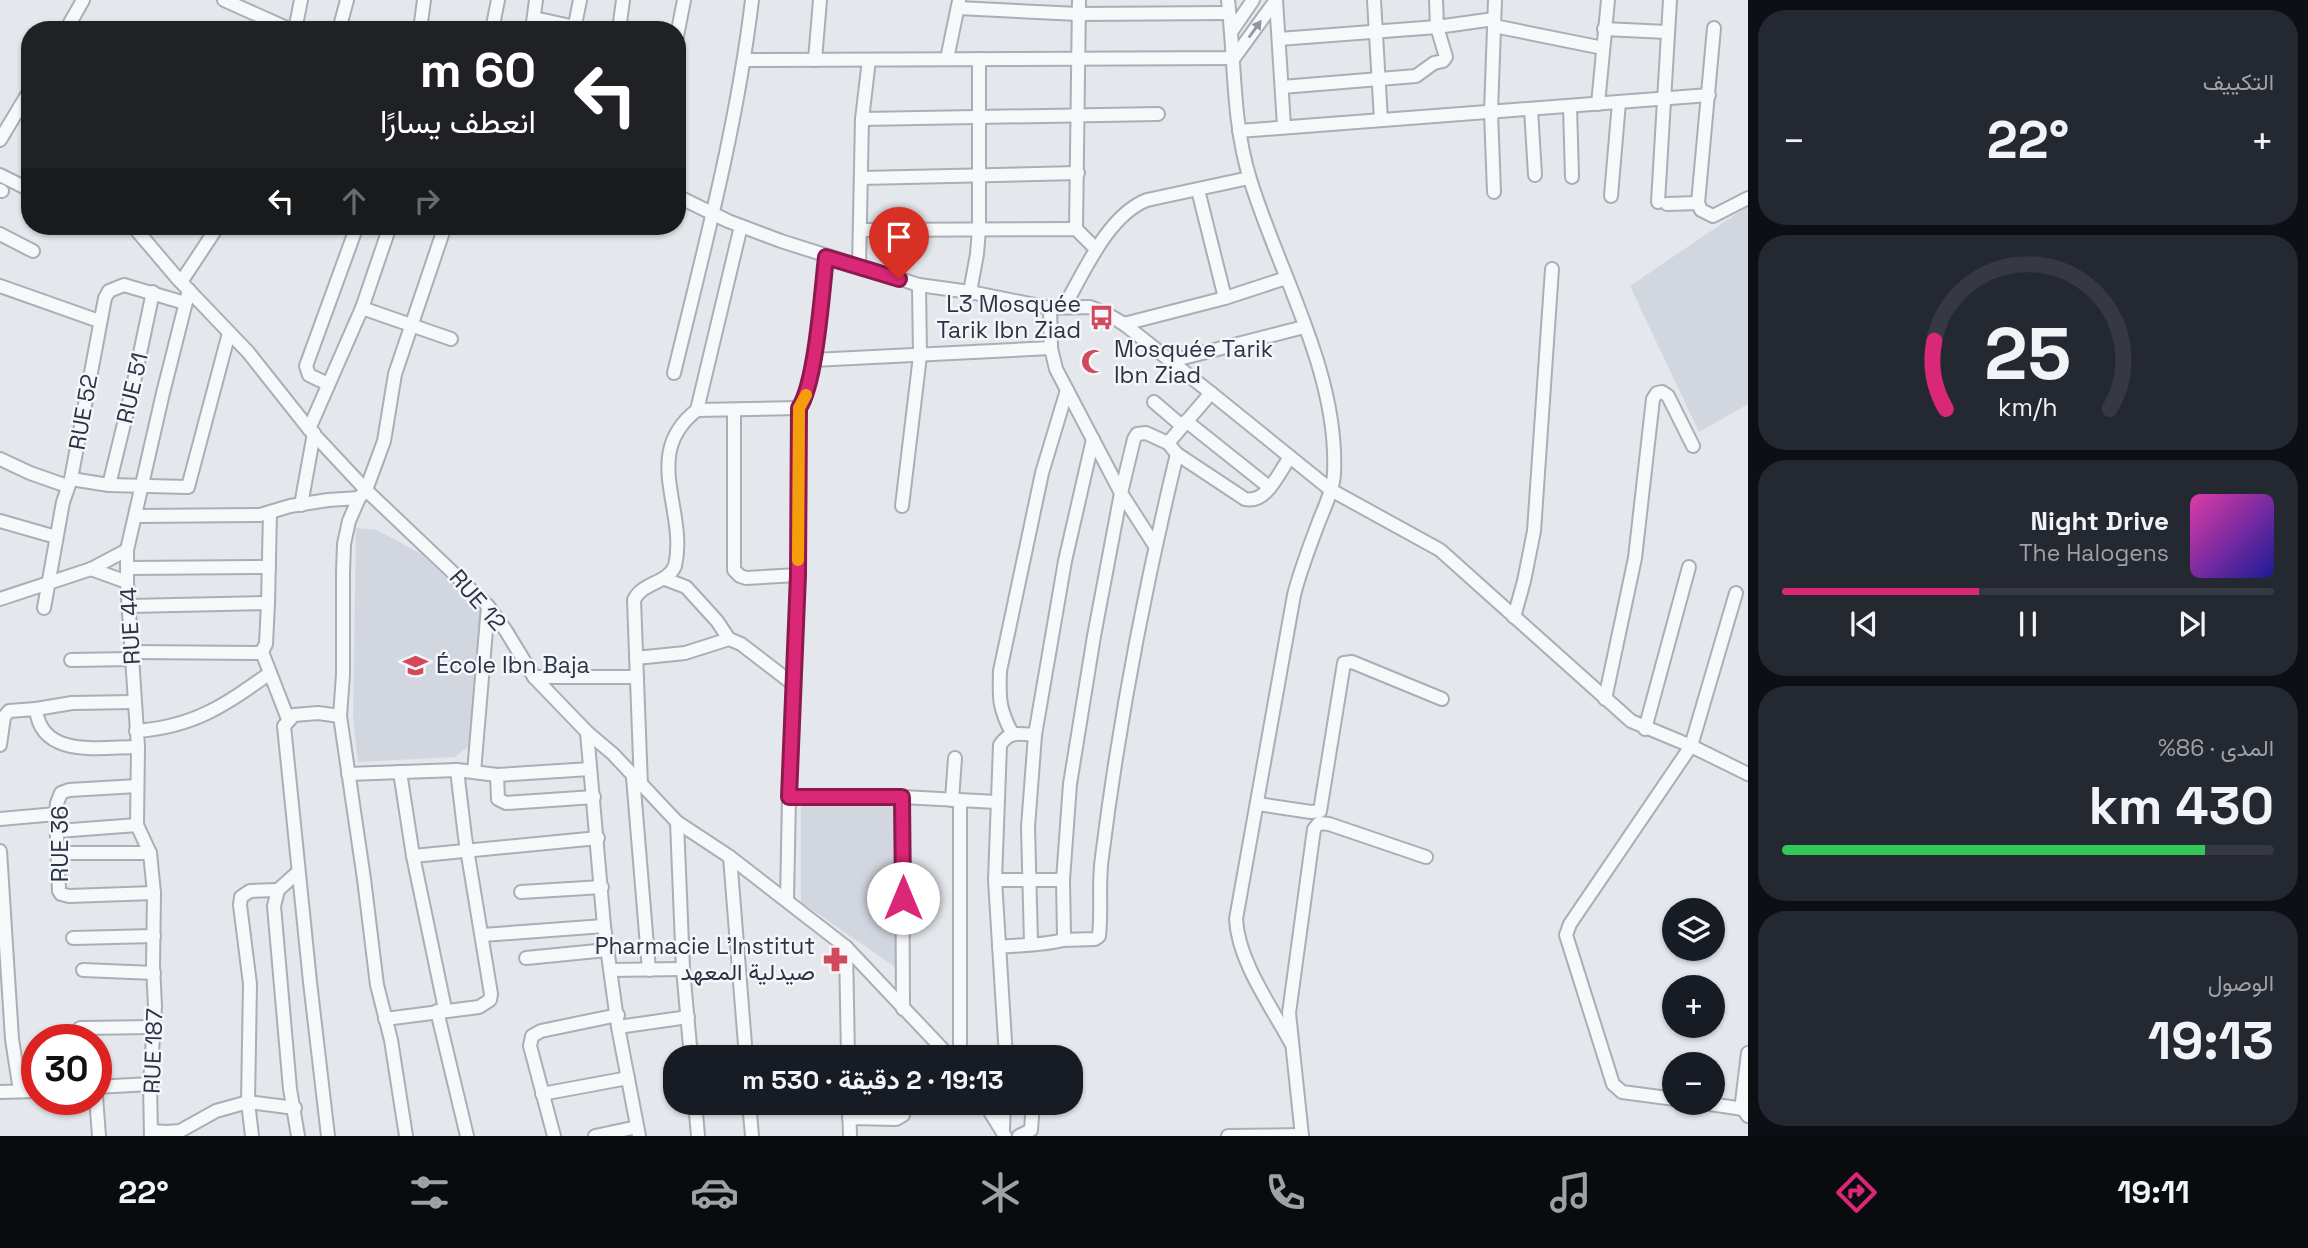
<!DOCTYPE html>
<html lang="ar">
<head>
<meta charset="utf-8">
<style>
	:root { --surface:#171b24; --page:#242831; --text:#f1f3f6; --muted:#9ea1a6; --line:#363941; --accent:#db2777 }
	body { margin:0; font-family:"Space Grotesk",Vazirmatn,sans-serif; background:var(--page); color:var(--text); direction:rtl; height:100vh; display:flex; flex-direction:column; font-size:26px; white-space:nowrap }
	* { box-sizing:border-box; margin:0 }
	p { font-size:23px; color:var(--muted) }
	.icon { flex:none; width:38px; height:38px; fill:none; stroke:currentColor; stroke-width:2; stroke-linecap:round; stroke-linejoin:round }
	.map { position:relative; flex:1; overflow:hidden; direction:ltr }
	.side { display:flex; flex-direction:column; gap:10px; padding:10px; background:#0d0f14; width:560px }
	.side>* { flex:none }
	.guide { position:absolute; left:21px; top:21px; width:665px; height:214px; border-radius:28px; box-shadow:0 2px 5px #0004; direction:rtl; background:#202124; color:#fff; overflow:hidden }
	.buttons { position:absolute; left:1662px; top:898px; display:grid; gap:14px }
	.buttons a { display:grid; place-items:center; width:63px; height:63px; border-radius:50%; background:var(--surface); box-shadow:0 2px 5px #0004; font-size:35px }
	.speed { position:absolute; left:21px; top:1024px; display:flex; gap:14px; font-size:35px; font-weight:700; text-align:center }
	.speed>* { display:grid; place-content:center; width:91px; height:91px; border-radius:50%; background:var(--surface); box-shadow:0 2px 5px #0004; line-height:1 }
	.speed .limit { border:10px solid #d22; background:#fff; color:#111 }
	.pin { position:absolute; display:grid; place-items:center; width:60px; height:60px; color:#fff; margin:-72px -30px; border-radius:50% 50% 50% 0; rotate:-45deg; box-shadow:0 0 7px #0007 }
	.pin .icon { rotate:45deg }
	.me { position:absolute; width:77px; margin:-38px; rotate:0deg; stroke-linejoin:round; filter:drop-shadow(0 0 5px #0008) }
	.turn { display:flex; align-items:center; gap:24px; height:147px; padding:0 35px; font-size:32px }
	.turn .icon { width:91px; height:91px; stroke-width:2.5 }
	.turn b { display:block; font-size:49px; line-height:60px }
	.lanes { display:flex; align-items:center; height:66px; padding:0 35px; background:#0003; justify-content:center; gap:35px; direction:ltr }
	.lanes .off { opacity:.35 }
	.big { font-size:52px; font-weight:700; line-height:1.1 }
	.side .card { flex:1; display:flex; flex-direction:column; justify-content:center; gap:10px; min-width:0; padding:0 24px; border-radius:28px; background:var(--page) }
	.side .dial { align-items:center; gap:0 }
	.dial svg { height:182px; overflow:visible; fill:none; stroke:var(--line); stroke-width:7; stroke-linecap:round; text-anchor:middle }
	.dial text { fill:var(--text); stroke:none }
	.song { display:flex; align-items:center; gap:21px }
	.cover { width:84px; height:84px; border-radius:10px; background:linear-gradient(135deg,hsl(320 70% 55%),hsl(240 70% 35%)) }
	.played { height:7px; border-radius:4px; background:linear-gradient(90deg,var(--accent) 40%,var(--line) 40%) }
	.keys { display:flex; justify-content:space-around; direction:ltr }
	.heat { display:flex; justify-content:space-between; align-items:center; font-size:38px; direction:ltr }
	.charge { height:10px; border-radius:5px; background:linear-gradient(90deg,#34c759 86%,var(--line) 0) }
	.trip { position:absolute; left:663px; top:1045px; width:420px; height:70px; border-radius:28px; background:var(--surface); box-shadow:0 2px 5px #0004; font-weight:700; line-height:70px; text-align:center; direction:rtl }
	.dock { display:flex; height:112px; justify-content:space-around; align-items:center; background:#090b0e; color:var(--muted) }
	.dock .icon { width:49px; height:49px }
	.dock .current { color:var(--accent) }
	.dock b { font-size:32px; color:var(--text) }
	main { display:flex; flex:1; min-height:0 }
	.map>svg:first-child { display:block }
	.built { fill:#d2d6de }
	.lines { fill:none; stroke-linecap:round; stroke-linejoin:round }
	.minor-casing { stroke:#a9aeb7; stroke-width:16 }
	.minor { stroke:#f7f8fa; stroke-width:12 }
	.oneway { fill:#9196a0 }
	.route-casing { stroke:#8e194d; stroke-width:18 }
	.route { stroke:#db2777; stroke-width:12 }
	.slow { stroke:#f59e0b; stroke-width:12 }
	.labels { text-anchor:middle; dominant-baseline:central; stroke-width:5; stroke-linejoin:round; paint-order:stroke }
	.poi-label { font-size:23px; fill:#2b3445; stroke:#f4f6f9; text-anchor:end }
	.street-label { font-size:23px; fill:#2b3445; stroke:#f4f6f9 }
</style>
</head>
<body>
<main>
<section class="side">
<div class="card"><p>التكييف</p>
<div class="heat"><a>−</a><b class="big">22°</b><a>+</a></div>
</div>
<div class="card dial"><svg viewBox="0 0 100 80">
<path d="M14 69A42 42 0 1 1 86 69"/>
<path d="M14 69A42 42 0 0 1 9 39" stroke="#db2777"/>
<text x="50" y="56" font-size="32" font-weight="700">25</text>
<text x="50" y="72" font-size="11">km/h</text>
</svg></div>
<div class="card">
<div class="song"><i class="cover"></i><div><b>Night Drive</b><p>The Halogens</p></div></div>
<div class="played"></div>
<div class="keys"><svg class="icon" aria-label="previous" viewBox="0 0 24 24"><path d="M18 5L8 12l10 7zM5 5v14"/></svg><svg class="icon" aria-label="pause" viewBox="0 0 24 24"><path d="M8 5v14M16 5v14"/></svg><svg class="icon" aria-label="next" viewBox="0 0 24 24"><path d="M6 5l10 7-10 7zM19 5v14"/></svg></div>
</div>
<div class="card"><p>المدى · 86%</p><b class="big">430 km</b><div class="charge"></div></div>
<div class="card"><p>الوصول</p><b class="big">19:13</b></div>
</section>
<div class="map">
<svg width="1748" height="1136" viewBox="0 0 1748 1136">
	<rect width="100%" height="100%" fill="#e4e7ec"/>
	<g class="built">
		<polygon points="1748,206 1748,404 1699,432 1630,286"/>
		<polygon points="356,528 377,530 421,554 482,612 470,745 455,757 358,762 353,718"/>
		<polygon points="900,800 895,967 801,902 801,802"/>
	</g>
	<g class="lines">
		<defs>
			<g id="minor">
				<polyline points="224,0 291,30"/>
				<path d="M1228,0C1235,59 1232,122 1250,179C1279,274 1339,373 1334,474C1333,491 1324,508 1318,524C1309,548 1300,571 1294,595L1236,919C1238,961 1271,1006 1291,1043"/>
				<polyline points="1276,0 1284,126"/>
				<polyline points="1374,0 1381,120"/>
				<polyline points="958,8 1078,14 1229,13"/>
				<polyline points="534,18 575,27"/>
				<polyline points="1494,26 1603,48"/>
				<polyline points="1714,28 1698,203 1701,210 1713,216 1748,198"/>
				<polyline points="1604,29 1667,32"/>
				<polyline points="66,30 83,0"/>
				<polyline points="295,30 301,0"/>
				<polyline points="339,30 347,0"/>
				<polyline points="420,30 424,0"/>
				<polyline points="492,30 498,0"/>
				<polyline points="532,30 536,0"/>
				<polyline points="574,30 580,0"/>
				<polyline points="619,30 623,0"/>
				<polyline points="1231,32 1253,0"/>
				<polyline points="677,36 684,0"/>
				<polyline points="1279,39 1437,27 1494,19"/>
				<polyline points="947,59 959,1"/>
				<polyline points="745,60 1234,58 1276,0"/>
				<polyline points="815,60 820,0"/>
				<polyline points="1282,87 1416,76 1434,63 1443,61 1446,57 1437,27 1436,0"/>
				<polyline points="1598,104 1608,0"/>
				<polyline points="1570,106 1572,177"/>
				<polyline points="1531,109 1535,175"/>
				<polyline points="862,119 1158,114"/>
				<polyline points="1239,131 1709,95"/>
				<polyline points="0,140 30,90"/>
				<polyline points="0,175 30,190"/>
				<polyline points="861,178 1078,173"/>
				<polyline points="0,190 2,191"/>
				<polyline points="1198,190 1225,298"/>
				<polyline points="1494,192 1491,112 1495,0"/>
				<polyline points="677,196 728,221 781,241 919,285 970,292 1050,308 1090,307 1105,313 1124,324 1211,393 1331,490 1440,550 1631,721 1691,746 1748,774"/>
				<polyline points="1611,196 1619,102"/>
				<polyline points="1658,202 1670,0"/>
				<polyline points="1667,204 1698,203"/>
				<polyline points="133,226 178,279 248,352 309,429 366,490 488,606 506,631 534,677 587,732 613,754 677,822 730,857 846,947 950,1057"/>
				<polyline points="1076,229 1079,0"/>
				<polyline points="861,230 1076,229 1096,249"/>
				<polyline points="0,234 33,251"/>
				<polyline points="859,267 862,119 869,60"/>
				<polyline points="181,282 218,226"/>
				<polyline points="0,286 99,321"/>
				<polyline points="970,292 977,254 979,229 979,59"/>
				<path d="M1064,307C1084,272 1108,215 1147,200L1249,178"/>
				<polyline points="362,308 451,339"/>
				<polyline points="1124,324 1225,298 1286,278"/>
				<polyline points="813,360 1051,348"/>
				<polyline points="1171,361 1304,327"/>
				<path d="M674,373C704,249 737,126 752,0"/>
				<polyline points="328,384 309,375 306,366 357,226"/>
				<polyline points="1154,402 1182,426"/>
				<polyline points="697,410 798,408"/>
				<polyline points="734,410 734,570 740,576 746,578 798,575"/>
				<polyline points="1186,421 1269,487"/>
				<polyline points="309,429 362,308 390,226"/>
				<polyline points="1168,443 1211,393"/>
				<polyline points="0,459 30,473 67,486"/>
				<polyline points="71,479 109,485 188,487 229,333"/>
				<polyline points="109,485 132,391 153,292"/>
				<polyline points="301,505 314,433"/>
				<polyline points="902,506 920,356 919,285"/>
				<polyline points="136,516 260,515 290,506 328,500 359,498"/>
				<polyline points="0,521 56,537"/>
				<path d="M1155,546L1121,493L1134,439L1137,434L1146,433L1168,443L1177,454L1245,499C1267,504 1279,472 1290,457"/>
				<polyline points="128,568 269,567"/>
				<polyline points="91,569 127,582"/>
				<polyline points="665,579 686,587 717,621 729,639"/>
				<polyline points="0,599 91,569 127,550"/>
				<polyline points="268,603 270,513"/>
				<polyline points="129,606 268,603 266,644 261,653 132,652"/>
				<polyline points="44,608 63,502 71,479 105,298 109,291 124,285 185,303"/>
				<polyline points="1514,617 1524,581 1534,531 1552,269"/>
				<polyline points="262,652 288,719"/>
				<polyline points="636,658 685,653 729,639 741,644 793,684"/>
				<polyline points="71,660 132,659"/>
				<polyline points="534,677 637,677"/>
				<polyline points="1605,699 1635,558 1653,399 1657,393 1662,392 1668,396 1693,446"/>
				<polyline points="36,709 72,703 134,702"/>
				<polyline points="1645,729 1689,567"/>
				<path d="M136,731C194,727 225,705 270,673"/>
				<polyline points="587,732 604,926 618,1027 639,1136"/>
				<path d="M1012,733C999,709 999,698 1000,671L1042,473L1067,390"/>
				<path d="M0,745L4,717L9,711L36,709C41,759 101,747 138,747"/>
				<polyline points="400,772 413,856 445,1009"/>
				<polyline points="474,772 488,606"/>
				<polyline points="348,774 457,770 497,775 590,769"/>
				<polyline points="497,775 498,799 506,803 594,797"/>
				<polyline points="633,777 649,970"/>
				<polyline points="137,786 69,790 61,793 57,803 56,814 59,891 61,894 69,896 154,893"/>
				<path d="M641,786L634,600C642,582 667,584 675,566C688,510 640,454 697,410L741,226"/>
				<polyline points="789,797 902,797 997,802"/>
				<polyline points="902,797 903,1009"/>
				<polyline points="952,800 955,758"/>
				<polyline points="1258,804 1311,812 1320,811 1344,663 1352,662 1442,699"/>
				<polyline points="0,819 56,814"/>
				<polyline points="677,822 683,969 691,1057"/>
				<polyline points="58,831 137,825"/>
				<polyline points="0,851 12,1039 20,1091"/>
				<polyline points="59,853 150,853"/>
				<polyline points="413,856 598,838"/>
				<polyline points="730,857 746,1057"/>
				<polyline points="298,872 278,890 274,906 290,1089 298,1136"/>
				<polyline points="995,880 1063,880"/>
				<polyline points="521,892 602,887"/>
				<path d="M787,900L789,797L798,575V408C816,383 822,291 826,257"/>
				<polyline points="483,935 604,926"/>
				<polyline points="73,938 154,936"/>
				<path d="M1062,940L1095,939L1099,936C1102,910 1098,883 1102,857C1119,721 1145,586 1177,454"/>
				<polyline points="1031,943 1028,827 1035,735 1065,561 1093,439"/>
				<polyline points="846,947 848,1057"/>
				<path d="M999,947C1015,945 1049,945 1062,940L1064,936L1063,880L1070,784L1094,636L1121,493L1056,369L1051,348L1050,308"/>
				<polyline points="526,958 607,950"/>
				<polyline points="83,970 154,973"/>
				<polyline points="611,970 683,969"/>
				<polyline points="437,1011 467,1136"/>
				<polyline points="385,1019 479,1007 490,1000 491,994 465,837 457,770"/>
				<polyline points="618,1027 688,1017"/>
				<polyline points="80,1028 154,1027"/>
				<polyline points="1748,1053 1742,1102 1743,1109 1748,1116"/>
				<polyline points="960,1057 960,801"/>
				<path d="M1006,1057L995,880L1000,745C1010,730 1020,734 1035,735"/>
				<polyline points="96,1087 150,1084"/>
				<polyline points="0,1092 37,1091"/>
				<polyline points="542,1094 628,1078"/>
				<polyline points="96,1097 99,1136"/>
				<polyline points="1675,1099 1622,1092 1613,1084 1566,935 1570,924 1691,746 1736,593"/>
				<polyline points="695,1102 698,1136"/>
				<polyline points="749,1102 752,1136"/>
				<polyline points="849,1102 850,1136"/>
				<polyline points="984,1102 1005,1136"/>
				<polyline points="1697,1102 1743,1109"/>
				<polyline points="849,1118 896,1119 903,1115 905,1102"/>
				<polyline points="1003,1129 1004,1102"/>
				<polyline points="151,1131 167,1132 180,1131 216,1111 248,1102 295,1108"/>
				<polyline points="151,1136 150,1084 155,1006 153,966 154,893 150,853 137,825 138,747 127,582 127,550 163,393 189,290"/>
				<polyline points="252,1136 248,1102 250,984 240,905 241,897 250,891 278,890"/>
				<polyline points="328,1136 310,982 284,726 294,715 318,713 340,716"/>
				<polyline points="406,1136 391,1040 377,985 364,879 340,716 343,675 343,573 344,544 349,521 359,498 366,490 384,441 395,374 445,226"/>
				<polyline points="554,1136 530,1046 532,1036 541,1031 618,1015"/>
				<polyline points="595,1136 637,1127"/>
				<polyline points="1019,1136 1031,1130 1033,1102"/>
				<polyline points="1228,1136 1302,1135"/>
				<polyline points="1302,1136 1289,1013 1314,829 1319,823 1329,824 1426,857"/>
			</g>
		</defs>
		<use href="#minor" class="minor-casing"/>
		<use href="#minor" class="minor"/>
	</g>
	<defs><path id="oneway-solid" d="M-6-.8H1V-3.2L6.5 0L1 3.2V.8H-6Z" transform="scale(1.75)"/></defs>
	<use class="oneway" href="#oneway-solid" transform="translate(1255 29) rotate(-54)"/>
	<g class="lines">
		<defs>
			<path id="route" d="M899,279L826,257C822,291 816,383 799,408L798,575L789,797H902L903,898"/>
		</defs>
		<use href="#route" class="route-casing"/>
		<use href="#route" class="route"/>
		<polyline class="slow" points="798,560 799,408 806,395"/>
	</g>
	<defs>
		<symbol id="bus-bare" viewBox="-9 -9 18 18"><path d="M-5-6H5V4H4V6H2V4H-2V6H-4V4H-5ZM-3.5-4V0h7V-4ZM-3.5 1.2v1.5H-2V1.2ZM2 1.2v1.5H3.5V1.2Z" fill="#d1495b" stroke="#f4f6f9" stroke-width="2.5" paint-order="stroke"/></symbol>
		<symbol id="mosque-bare" viewBox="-9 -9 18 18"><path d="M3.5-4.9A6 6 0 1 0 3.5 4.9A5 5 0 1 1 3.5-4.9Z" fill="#d1495b" stroke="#f4f6f9" stroke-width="2.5" paint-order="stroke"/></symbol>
		<symbol id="school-bare" viewBox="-9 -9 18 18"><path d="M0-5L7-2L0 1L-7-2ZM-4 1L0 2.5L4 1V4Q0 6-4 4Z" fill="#d1495b" stroke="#f4f6f9" stroke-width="2.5" paint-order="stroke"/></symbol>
		<symbol id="pharmacy-bare" viewBox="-9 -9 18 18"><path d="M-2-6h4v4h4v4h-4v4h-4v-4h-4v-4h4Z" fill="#d1495b" stroke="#f4f6f9" stroke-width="2.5" paint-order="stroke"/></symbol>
	</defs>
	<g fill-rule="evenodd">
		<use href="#bus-bare" x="1084" y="300" width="35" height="35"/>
		<use href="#mosque-bare" x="1076" y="344" width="35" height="35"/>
		<use href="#school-bare" x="398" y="648" width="35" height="35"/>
		<use href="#pharmacy-bare" x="818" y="942" width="35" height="35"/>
	</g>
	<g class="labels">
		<g class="poi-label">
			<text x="1081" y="304">L3 Mosquée<tspan x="1081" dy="26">Tarik Ibn Ziad</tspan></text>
			<text x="1114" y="349" text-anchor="start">Mosquée Tarik<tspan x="1114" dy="26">Ibn Ziad</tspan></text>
			<text x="436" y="665" text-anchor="start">École Ibn Baja</text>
			<text x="815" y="946">Pharmacie L'Institut<tspan x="815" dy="26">صيدلية المعهد</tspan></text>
		</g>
		<g class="street-label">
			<text transform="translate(132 388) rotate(-77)">RUE 51</text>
			<text transform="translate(83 412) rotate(-80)">RUE 52</text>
			<text transform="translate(478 600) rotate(49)">RUE 12</text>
			<text transform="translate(130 626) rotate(-93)">RUE 44</text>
			<text transform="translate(60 844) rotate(-90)">RUE 36</text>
			<text transform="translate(153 1051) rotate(-88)">RUE 187</text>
		</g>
	</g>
</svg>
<div class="buttons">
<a><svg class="icon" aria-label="layers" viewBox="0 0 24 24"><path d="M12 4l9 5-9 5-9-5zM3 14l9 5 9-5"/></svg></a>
<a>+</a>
<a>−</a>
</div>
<div class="speed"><div class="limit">30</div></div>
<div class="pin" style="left:899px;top:279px;background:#d93025"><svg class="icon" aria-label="arrive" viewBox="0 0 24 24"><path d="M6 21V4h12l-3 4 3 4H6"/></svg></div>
<svg class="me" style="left:903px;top:898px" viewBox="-20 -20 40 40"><circle r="19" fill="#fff"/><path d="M0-13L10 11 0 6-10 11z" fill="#db2777"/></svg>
<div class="trip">19:13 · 2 دقيقة · 530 m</div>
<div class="guide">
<div class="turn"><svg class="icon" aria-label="left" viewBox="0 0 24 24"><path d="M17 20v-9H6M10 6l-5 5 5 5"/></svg><div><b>60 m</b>انعطف يسارًا</div></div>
<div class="lanes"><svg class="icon" aria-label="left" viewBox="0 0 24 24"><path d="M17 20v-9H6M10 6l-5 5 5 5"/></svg><svg class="icon off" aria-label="ahead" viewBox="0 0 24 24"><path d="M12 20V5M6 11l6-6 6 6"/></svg><svg class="icon off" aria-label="right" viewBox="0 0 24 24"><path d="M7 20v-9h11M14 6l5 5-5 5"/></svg></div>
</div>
</div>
</main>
<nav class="dock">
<b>19:11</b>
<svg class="icon current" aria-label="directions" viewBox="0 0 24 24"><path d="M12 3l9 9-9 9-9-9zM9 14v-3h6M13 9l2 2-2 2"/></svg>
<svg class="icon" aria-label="music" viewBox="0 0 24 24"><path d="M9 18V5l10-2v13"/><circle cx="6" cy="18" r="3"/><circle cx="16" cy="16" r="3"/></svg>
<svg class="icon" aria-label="phone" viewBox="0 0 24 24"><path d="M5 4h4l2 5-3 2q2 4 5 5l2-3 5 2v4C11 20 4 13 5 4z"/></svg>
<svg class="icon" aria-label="climate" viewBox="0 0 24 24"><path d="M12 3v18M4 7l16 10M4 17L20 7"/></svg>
<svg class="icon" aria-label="car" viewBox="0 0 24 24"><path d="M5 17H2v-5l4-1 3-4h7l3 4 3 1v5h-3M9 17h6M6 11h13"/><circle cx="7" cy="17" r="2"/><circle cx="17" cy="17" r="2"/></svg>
<svg class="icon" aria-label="filters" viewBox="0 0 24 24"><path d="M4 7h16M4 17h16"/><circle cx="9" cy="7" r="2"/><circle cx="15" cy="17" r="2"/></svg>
<b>22°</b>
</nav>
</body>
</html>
